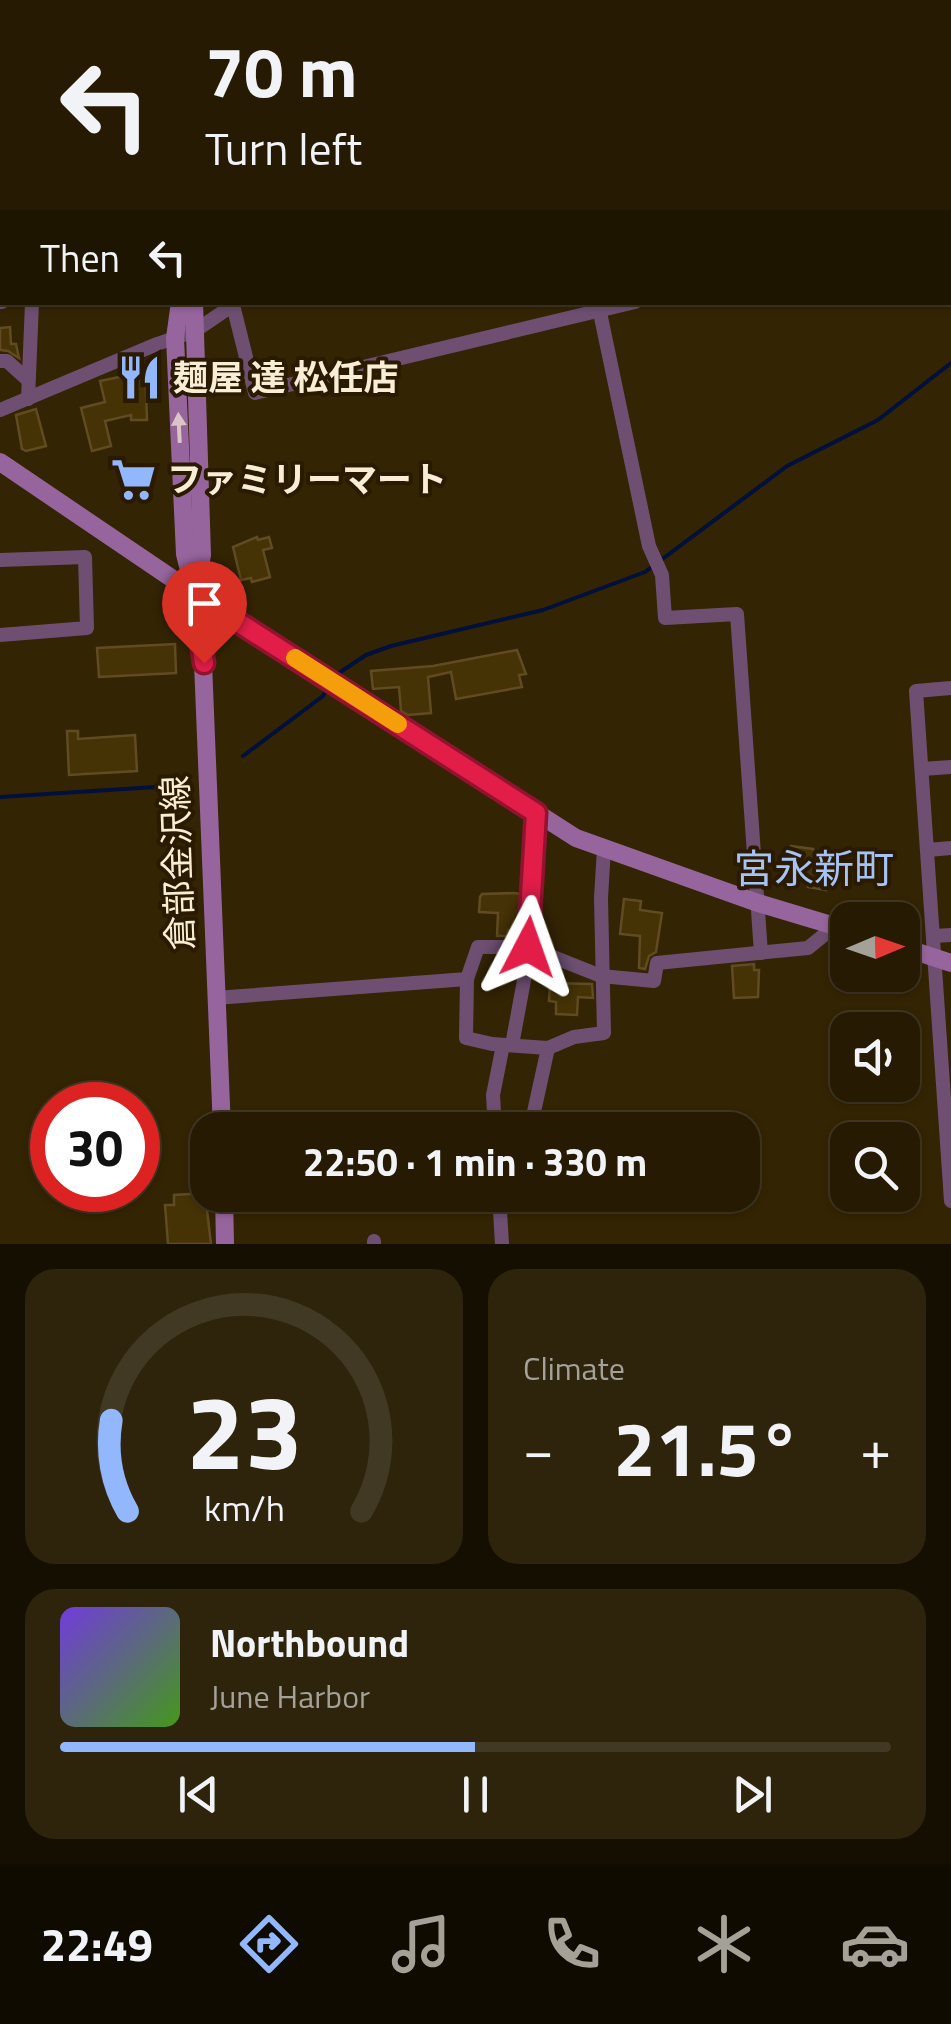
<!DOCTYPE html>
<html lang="en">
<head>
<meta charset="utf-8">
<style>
	:root { --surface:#261b02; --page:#2e240c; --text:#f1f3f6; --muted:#a4a199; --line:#423924; --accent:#93b7fd }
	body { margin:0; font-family:"Titillium Web","Noto Sans JP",sans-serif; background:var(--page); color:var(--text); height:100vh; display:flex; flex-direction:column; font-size:38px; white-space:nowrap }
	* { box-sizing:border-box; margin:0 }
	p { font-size:32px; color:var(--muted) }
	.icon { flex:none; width:55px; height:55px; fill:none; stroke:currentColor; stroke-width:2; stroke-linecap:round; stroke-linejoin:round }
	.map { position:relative; height:1244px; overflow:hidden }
	.panel { display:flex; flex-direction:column; gap:25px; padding:25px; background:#150f01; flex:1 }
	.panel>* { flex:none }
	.hud { position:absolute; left:0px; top:0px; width:952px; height:305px; box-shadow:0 2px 8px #0004,0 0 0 2px var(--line); background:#261b02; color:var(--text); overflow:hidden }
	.needle { width:65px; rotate:88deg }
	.tools { position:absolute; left:830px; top:902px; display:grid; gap:20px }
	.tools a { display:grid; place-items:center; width:90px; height:90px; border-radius:20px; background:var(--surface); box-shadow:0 2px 8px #0004,0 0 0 2px var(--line); font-size:50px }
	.speed { position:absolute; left:30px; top:1082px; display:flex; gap:20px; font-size:50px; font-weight:700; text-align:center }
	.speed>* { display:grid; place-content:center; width:130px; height:130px; border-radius:50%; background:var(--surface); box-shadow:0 2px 8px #0004,0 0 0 2px var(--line); line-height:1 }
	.speed .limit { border:15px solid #d22; background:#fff; color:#111 }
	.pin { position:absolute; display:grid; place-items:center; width:85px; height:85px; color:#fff; margin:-102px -42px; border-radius:50% 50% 50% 0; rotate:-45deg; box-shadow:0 0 10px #0007 }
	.pin .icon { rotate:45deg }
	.me { position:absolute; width:110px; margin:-55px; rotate:4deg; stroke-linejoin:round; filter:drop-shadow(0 0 8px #0008) }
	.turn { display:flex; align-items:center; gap:35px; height:210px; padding:0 40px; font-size:45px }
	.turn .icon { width:130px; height:130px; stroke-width:2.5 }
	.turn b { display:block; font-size:70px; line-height:85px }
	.then { display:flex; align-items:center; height:95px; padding:0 40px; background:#0003; gap:20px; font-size:38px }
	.big { font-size:75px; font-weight:700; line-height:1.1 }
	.panel .card { flex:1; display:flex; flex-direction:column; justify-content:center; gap:15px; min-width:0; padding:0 35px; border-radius:30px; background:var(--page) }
	.panel .dial { align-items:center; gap:0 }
	.dial svg { height:260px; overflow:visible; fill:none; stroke:var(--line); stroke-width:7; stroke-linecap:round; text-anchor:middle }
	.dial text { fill:var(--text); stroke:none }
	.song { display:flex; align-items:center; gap:30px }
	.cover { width:120px; height:120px; border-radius:15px; background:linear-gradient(135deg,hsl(260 70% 55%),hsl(100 70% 35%)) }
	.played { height:10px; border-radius:5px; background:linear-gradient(90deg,var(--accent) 50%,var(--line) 50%) }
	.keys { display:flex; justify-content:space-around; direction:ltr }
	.heat { display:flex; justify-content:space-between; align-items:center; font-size:55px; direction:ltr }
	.panel .tiles { flex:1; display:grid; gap:25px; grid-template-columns:1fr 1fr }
	.card:last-child { grid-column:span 2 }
	.trip { position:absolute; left:190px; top:1112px; width:570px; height:100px; border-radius:30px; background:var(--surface); box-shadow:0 2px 8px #0004,0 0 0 2px var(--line); font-weight:700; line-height:100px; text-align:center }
	.tab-bar { display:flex; height:160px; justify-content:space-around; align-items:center; background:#0f0b01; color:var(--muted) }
	.tab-bar .icon { width:70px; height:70px }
	.tab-bar .on { color:var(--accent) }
	.tab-bar b { font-size:45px; color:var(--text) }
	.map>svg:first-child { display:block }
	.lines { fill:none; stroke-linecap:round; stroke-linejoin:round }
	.stream { stroke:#01103c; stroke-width:4 }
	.building { fill:#463305; stroke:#604b22; stroke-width:2.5 }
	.street-tunnel { stroke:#514223; stroke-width:14; stroke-dasharray:14 7; stroke-linecap:butt }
	.street { stroke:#6e4f72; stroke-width:14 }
	.secondary { stroke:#96659d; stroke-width:18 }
	.highway { stroke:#d284dc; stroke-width:25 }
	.oneway { fill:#dbc4c5 }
	.route-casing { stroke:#92132f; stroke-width:25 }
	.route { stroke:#e11d48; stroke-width:18 }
	.slow { stroke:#f59e0b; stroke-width:18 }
	.labels { text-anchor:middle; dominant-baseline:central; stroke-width:8; stroke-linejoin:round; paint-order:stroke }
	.poi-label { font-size:35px; font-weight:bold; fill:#f9edd6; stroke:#291a00; text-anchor:start }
	.street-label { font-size:35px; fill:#f9edd6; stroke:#291a00 }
	.quarter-label { font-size:40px; fill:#a6c2f6; stroke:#291a00 }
</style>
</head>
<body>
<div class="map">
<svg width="951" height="1244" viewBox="0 0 951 1244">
	<rect width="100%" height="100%" fill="#332403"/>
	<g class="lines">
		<g class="stream">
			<polyline points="336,675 366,655 391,646 543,610 645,572 787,466 878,420 951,363"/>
			<polyline points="243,756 323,696 328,687"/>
			<polyline points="0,797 171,786"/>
		</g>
	</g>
	<g class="building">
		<polygon points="10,327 11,344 16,344 19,358 8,351 0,350 0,328"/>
		<polygon points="145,366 147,420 131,420 131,415 105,421 111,446 92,451 81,408 105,402 100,381 129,375 130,367"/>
		<polygon points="36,409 46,446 26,451 22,449 16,415"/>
		<polygon points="257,537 258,540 269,537 272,548 263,550 270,577 252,582 251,578 241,580 233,547"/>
		<polygon points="175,644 176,673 99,677 97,648"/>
		<polygon points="517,650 526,674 519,675 522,687 456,699 451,672 428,677 431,713 408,715 401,711 399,687 373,689 371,671 433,666"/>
		<polygon points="67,731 78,731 78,739 135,735 137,771 69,775"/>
		<polygon points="791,846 813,849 817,857 836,860 833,878 828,878 826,890 808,887 809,879 797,877 800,859 789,857"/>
		<polygon points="514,893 521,894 518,931 508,930 507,936 497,936 498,913 479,912 480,897 482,894"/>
		<polygon points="624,899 641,901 640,910 662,913 656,952 649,956 645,969 639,968 640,936 620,934"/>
		<polygon points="754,964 754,970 759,970 758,997 734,998 732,966"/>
		<polygon points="550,983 592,984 593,998 578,997 577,1015 556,1014 556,1002 549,1001"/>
		<polygon points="205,1193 211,1244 168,1244 165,1205 174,1205 174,1195"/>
	</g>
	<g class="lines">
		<polyline class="street-tunnel" points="950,134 951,134"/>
		<g class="street">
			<polyline points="131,0 147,2"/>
			<polyline points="326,0 326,2"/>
			<polyline points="363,0 363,2"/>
			<polyline points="459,0 459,2"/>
			<polyline points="528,0 528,2"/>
			<polyline points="895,0 896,2"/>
			<polyline points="83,2 118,0"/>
			<polyline points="234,2 260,0"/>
			<polyline points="0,8 2,8"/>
			<polyline points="0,172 2,172"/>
			<polyline points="950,182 951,186"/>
			<polyline points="950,228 951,228"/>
			<polyline points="0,302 2,302"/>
			<polyline points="598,303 649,546 662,575 665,618 737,614 761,953"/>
			<polyline points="0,361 7,361 28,380"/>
			<polyline points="28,399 32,303"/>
			<polyline points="0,410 157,344 195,331 233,305 255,393 635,302"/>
			<polyline points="0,560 85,557 87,628 0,635"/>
			<polyline points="951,688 916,691 951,1201"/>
			<polyline points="922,769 951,767"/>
			<polyline points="928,850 951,848"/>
			<polyline points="934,936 951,935"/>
			<polyline points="528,947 536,813"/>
			<polyline points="467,979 466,1038 492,1044 548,1048 574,1037 604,1033 601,898 604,848"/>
			<polyline points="215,998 467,979 478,947 528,947 601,976 654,981 657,963 808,948 835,926"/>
			<polyline points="512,1045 530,948"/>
			<polyline points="495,1130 493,1095 503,1045"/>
			<polyline points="530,1130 548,1048"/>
			<polyline points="499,1195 502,1244"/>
			<polyline points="374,1241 374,1244"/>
		</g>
		<g class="secondary">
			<polyline points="162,0 162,2"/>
			<polyline points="179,0 179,2"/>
			<polyline points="180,302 175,338 185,554 195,594 203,663 222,1130"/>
			<polyline points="194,302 202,555 196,589"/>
			<polyline points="0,462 195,594 576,838 758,903 848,930"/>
			<polyline points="902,947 951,963"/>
			<polyline points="224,1195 225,1244"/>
		</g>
		<g class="highway">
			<polyline points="916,0 917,2"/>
			<polyline points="938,0 939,2"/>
			<polyline points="950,37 951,40"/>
			<polyline points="950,107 951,110"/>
		</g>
	</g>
	<defs><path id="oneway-solid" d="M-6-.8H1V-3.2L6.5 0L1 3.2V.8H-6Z" transform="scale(2.5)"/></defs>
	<use class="oneway" href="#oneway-solid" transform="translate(179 428) rotate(-93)"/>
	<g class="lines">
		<defs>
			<polyline id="route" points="204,663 194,594 536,813 528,947"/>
		</defs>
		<use href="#route" class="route-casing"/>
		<use href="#route" class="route"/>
		<polyline class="slow" points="295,658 398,724"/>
	</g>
	<defs>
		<symbol id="restaurant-bare" viewBox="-9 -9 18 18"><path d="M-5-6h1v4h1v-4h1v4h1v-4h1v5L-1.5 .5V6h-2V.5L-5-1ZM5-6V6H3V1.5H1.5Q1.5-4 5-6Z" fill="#93b7fd" stroke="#291a00" stroke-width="2.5" paint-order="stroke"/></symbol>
		<symbol id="supermarket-bare" viewBox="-9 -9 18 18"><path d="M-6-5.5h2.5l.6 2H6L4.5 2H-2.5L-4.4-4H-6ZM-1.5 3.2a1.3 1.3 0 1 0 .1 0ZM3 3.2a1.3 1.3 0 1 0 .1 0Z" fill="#93b7fd" stroke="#291a00" stroke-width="2.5" paint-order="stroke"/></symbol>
	</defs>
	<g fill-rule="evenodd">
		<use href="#restaurant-bare" x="108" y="346" width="63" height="63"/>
		<use href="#supermarket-bare" x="102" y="448" width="63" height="63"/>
	</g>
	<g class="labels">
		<g class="poi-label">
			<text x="173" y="377">麺屋 達 松任店</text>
			<text x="167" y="479">ファミリーマート</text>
		</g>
		<g class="street-label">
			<text transform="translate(177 863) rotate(-92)">倉部金沢線</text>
		</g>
		<g class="quarter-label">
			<text x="814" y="868">宮永新町</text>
		</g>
	</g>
</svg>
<div class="tools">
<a><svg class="needle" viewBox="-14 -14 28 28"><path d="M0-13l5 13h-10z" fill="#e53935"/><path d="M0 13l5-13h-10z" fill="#a4a199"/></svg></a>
<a><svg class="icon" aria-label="sound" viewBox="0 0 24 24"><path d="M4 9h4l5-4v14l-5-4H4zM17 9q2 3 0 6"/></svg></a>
<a><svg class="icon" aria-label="search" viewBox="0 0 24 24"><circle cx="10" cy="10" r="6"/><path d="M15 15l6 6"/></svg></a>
</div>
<div class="speed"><div class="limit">30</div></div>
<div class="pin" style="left:204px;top:663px;background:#d93025"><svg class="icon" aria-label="arrive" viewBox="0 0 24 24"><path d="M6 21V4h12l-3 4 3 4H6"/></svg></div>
<svg class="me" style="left:528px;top:947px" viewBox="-20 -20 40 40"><path d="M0-17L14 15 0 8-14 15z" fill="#e11d48" stroke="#fff" stroke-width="4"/></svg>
<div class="trip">22:50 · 1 min · 330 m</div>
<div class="hud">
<div class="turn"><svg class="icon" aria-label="left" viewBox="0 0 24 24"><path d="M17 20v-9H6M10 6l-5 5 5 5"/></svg><div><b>70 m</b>Turn left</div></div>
<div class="then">Then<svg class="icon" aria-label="left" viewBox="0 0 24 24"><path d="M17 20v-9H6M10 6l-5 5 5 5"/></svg></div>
</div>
</div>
<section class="panel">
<div class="tiles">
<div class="card dial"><svg viewBox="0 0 100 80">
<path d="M14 69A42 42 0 1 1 86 69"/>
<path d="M14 69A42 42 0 0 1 9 41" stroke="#93b7fd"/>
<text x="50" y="56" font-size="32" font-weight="700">23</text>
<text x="50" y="72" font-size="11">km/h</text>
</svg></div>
<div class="card"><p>Climate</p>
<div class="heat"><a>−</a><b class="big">21.5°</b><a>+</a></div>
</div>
<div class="card">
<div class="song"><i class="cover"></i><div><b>Northbound</b><p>June Harbor</p></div></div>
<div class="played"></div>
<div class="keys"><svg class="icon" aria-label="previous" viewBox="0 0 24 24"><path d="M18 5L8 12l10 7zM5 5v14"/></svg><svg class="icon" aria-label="pause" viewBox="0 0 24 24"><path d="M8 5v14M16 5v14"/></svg><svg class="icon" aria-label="next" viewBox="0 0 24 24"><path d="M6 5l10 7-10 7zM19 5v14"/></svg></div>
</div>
</div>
</section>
<nav class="tab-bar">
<b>22:49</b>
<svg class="icon on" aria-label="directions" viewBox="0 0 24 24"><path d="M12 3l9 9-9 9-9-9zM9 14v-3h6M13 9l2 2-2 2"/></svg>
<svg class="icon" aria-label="music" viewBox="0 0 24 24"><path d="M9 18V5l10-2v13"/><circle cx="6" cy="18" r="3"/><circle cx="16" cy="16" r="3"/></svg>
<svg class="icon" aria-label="phone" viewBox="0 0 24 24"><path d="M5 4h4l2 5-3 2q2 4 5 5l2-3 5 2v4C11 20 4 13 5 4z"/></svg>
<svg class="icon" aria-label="climate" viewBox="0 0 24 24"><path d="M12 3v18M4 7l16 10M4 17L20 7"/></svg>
<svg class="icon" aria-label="car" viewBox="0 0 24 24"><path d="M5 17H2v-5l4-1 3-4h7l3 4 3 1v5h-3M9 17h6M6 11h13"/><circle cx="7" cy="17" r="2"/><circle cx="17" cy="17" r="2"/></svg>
</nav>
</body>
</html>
